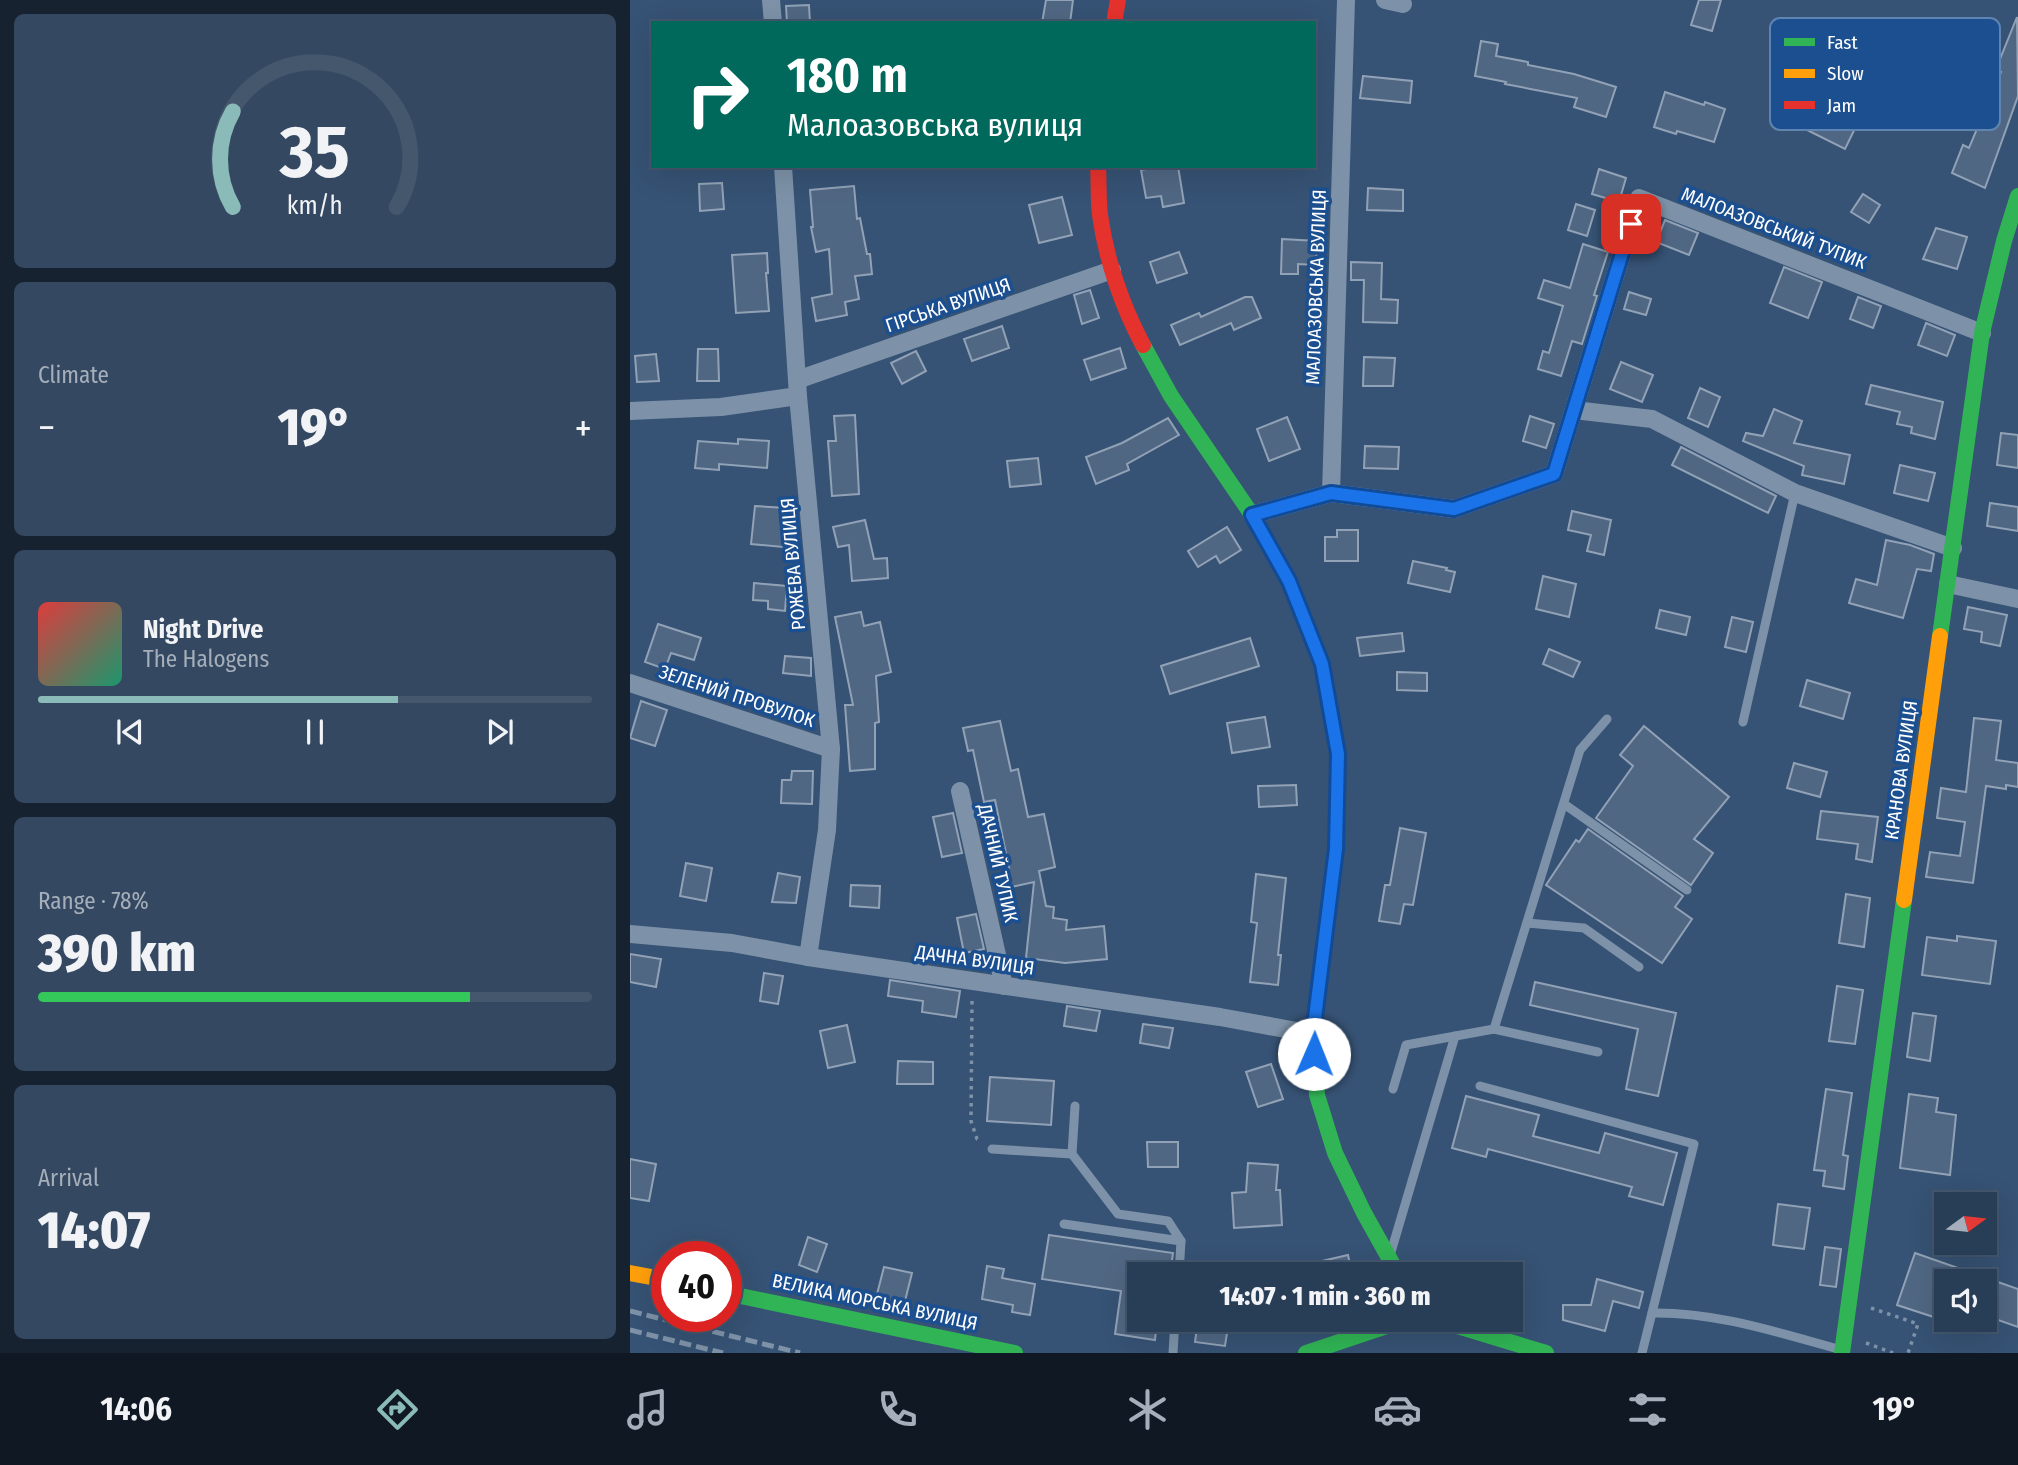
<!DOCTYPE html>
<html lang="en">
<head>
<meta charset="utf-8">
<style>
	:root { --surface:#283e57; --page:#344961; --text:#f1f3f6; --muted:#a5aeba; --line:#44576d; --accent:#8bbbb9 }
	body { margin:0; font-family:"Fira Sans Condensed",sans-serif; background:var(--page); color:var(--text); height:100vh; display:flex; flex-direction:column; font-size:26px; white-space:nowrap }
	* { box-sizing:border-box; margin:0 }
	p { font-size:23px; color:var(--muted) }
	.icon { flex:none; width:38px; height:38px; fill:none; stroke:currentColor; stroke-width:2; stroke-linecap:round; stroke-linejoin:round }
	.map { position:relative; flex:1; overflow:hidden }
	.sheet { display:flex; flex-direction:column; gap:14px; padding:14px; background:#162230; width:630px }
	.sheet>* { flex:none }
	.top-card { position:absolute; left:21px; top:21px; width:665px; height:147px; border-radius:0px; box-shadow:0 7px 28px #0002,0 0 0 2px var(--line); background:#00695c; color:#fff; overflow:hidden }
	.needle { width:46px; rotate:75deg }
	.fabs { position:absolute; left:1304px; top:1192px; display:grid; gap:14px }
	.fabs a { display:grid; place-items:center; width:63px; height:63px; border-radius:0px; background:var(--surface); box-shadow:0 7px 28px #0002,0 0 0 2px var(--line); font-size:35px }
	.speed { position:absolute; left:21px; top:1241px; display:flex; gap:14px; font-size:35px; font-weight:700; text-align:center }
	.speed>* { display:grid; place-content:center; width:91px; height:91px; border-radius:50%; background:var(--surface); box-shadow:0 7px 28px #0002,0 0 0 2px var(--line); line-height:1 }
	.speed .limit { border:10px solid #d22; background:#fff; color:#111 }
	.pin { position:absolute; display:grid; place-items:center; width:60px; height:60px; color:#fff; margin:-30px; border-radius:14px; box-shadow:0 4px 10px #0006 }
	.me { position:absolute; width:77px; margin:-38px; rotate:1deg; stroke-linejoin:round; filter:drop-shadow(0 0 5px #0008) }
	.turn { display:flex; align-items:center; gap:24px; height:147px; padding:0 21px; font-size:32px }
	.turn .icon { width:91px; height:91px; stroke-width:2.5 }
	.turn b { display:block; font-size:49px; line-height:60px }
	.big { font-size:52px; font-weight:800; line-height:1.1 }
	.sheet .card { flex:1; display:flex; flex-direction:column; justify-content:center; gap:10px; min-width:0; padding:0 24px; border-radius:10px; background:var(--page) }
	.sheet .dial { align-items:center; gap:0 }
	.dial svg { height:182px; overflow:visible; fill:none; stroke:var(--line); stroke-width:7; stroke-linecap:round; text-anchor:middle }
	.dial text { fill:var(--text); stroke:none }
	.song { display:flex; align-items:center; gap:21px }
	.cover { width:84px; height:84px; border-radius:10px; background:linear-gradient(135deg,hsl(0 70% 55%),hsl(160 70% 35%)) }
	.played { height:7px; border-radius:4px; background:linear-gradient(90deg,var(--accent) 65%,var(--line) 65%) }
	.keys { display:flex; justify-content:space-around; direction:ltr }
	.heat { display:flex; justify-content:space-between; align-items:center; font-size:38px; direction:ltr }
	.charge { height:10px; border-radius:5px; background:linear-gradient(90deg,#34c759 78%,var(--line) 0) }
	.trip { position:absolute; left:497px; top:1262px; width:396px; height:70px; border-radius:0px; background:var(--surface); box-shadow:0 7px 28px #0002,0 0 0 2px var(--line); font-weight:800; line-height:70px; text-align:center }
	.menu { display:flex; height:112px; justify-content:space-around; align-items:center; background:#101923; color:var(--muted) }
	.menu .icon { width:49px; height:49px }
	.menu .selected { color:var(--accent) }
	.menu b { font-size:32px; color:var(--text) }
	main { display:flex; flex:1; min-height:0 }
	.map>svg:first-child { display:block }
	.building { fill:#506783; stroke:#92a2b6; stroke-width:2 }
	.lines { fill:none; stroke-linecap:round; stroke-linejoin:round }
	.path { stroke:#7d92a8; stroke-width:3.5; stroke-dasharray:3.5 5; stroke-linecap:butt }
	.lane { stroke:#7d92a8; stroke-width:9 }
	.street { stroke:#7d92a8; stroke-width:18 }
	.fast { stroke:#30b455; stroke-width:16 }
	.slow { stroke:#ff9f0a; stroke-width:16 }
	.jam { stroke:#e5322d; stroke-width:16 }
	.rail { stroke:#7e92a7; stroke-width:5; stroke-dasharray:12 5; stroke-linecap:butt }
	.route-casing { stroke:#114b97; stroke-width:18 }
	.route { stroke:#1a73e8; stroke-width:12 }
	.labels { text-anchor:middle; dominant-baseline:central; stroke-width:7; stroke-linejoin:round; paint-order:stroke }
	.street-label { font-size:19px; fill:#fff; stroke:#1b4f8f }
	.key { fill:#1b4f8f; stroke:#5f84b1; stroke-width:2 }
	.key-label { font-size:19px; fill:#fff }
</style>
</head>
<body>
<main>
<section class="sheet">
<div class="card dial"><svg viewBox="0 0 100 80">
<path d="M14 69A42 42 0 1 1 86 69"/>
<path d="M14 69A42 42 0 0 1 14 27" stroke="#8bbbb9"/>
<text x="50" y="56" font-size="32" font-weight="700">35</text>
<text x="50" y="72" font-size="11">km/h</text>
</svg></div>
<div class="card"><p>Climate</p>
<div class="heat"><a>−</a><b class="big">19°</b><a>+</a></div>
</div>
<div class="card">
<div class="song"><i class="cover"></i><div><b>Night Drive</b><p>The Halogens</p></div></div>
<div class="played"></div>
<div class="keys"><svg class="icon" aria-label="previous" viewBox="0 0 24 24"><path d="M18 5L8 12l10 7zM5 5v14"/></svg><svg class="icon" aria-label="pause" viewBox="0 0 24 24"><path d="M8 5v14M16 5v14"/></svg><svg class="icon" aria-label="next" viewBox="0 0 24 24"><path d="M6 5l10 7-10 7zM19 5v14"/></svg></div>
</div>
<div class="card"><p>Range · 78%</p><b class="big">390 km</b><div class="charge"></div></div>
<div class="card"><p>Arrival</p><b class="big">14:07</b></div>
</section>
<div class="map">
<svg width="1388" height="1353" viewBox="0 0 1388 1353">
	<rect width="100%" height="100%" fill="#365274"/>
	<g class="building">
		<polygon points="416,0 443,0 440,23 412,23"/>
		<polygon points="1069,0 1091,0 1082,31 1061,25"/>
		<polygon points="179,5 180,23 157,23 156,6"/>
		<polygon points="1387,17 1388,96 1355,188 1322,173 1333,145 1339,148 1371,72 1366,69"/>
		<polygon points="851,41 868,44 866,56 898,62 898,65 944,74 986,87 976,117 944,107 947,98 875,84 876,82 845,76"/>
		<polygon points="733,76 782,81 780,103 730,98"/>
		<polygon points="1035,92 1074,105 1075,102 1095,109 1084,142 1047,131 1046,134 1024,127"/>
		<polygon points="1195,93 1233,112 1215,149 1177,130"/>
		<polygon points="532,166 548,166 554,203 533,207 531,196 516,198 511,170"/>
		<polygon points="969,169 996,178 989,202 962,194"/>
		<polygon points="92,183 94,209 70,211 69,184"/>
		<polygon points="224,186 227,219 230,218 237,254 240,254 242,274 225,276 229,299 215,302 217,315 186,321 182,298 202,294 199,249 186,252 181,227 183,227 180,190"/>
		<polygon points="738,188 773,190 773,211 737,210"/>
		<polygon points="1233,194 1250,205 1239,223 1221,212"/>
		<polygon points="432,197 442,235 409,243 399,205"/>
		<polygon points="946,204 965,210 957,236 938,230"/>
		<polygon points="1035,220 1068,233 1059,255 1026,242"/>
		<polygon points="1306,228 1337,237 1327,269 1293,259"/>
		<polygon points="652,239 687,241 686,265 668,264 668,274 651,274"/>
		<polygon points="953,244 978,252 964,295 967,296 952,344 942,341 931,376 908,369 913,351 919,353 933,306 908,298 914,280 940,288"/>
		<polygon points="549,252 557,273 527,283 520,262"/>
		<polygon points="137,253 138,273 136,273 139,311 106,313 102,255"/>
		<polygon points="721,262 752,263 751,299 768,300 767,323 733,322 734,280 721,280"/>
		<polygon points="1154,267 1192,282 1178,318 1140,303"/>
		<polygon points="460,290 469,318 452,324 444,295"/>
		<polygon points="999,292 1021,299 1016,315 994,309"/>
		<polygon points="615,297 622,297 631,318 604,330 601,323 550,345 541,325 569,313 571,317"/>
		<polygon points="1228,297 1251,306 1243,328 1220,319"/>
		<polygon points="1296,323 1325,335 1317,356 1288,345"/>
		<polygon points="372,326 379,348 342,361 334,339"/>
		<polygon points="490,348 496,368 461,380 454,360"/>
		<polygon points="68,349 88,349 89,381 67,381"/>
		<polygon points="286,351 296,371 272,384 261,363"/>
		<polygon points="26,354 29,381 7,382 5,356"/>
		<polygon points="734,357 765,358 763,386 733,386"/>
		<polygon points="991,362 1023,375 1012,402 980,389"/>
		<polygon points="1241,385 1313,402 1305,439 1281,433 1282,427 1267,424 1270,412 1236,404"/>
		<polygon points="1070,388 1090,397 1078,427 1058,418"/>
		<polygon points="1144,409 1172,421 1164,443 1220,455 1214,484 1172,475 1174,466 1113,441 1116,433 1133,436"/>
		<polygon points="225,415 229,494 202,496 198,441 206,441 204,416"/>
		<polygon points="900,416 924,424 916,448 893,441"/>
		<polygon points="657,417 670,449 639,461 627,429"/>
		<polygon points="538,418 549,435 497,464 499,470 466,484 456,457 492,443"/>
		<polygon points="1371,433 1388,435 1388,468 1367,465"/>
		<polygon points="108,439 139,441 137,468 89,464 89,470 65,468 68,441 108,444"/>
		<polygon points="735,446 769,447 768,469 734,468"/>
		<polygon points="1051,447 1146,496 1138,513 1042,465"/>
		<polygon points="408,458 411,484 380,487 377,461"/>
		<polygon points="1270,465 1305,473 1298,501 1264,493"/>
		<polygon points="1360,503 1388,507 1388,531 1357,526"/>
		<polygon points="125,506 156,508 153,547 121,544"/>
		<polygon points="942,511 981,520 974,555 957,551 961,535 938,530"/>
		<polygon points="235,520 244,559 257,558 258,578 222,581 219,545 208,547 203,527"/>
		<polygon points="597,527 611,550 590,563 586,556 568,567 558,551"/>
		<polygon points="707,530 728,530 728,561 695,561 695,537 707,537"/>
		<polygon points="1256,540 1280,545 1304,554 1301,571 1287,569 1273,618 1219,603 1226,579 1247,585"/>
		<polygon points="783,561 817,568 816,570 825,572 820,592 778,583"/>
		<polygon points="913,576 946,584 939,617 906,609"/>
		<polygon points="124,583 157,586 155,611 138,609 138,601 123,600"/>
		<polygon points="1338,607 1377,615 1370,646 1351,642 1352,632 1334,629"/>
		<polygon points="1030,610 1060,617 1056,635 1026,628"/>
		<polygon points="231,612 234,626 250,622 261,672 246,676 249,722 245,723 245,769 220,771 215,705 223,705 205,617"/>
		<polygon points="1102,617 1123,622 1116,652 1095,647"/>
		<polygon points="28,624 71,638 64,660 41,653 35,669 15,662"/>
		<polygon points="772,633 774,651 730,656 727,638"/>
		<polygon points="620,638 629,666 540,694 531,666"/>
		<polygon points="919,649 950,662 943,677 913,664"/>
		<polygon points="155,656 181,658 181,676 153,673"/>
		<polygon points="767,672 797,673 797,691 767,690"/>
		<polygon points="1177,680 1220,693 1213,719 1170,706"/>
		<polygon points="11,701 37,710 25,746 0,738"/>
		<polygon points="635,717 640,747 602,753 597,723"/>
		<polygon points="1344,718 1371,721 1366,760 1388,763 1388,787 1376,785 1376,789 1356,786 1343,883 1296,877 1300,852 1330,856 1335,822 1307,818 1311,788 1336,792"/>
		<polygon points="370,721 381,771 388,769 398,817 414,814 425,867 409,871 416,906 424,907 423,918 437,920 436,930 474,926 477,959 435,963 396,958 404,882 377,888 373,869 379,868 365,800 354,802 343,750 338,751 333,728"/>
		<polygon points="1014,726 1099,797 1064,839 1083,853 1061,885 966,818 1003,766 990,755"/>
		<polygon points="1164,763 1197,772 1190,797 1157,788"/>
		<polygon points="162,771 183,771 182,804 151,803 152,780 161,780"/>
		<polygon points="666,785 667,805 629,807 628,786"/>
		<polygon points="1191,811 1248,817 1242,862 1226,859 1228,844 1187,839"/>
		<polygon points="323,813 332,853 312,857 303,817"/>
		<polygon points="770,828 796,833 783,905 774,904 770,924 749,921 755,885 760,885"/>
		<polygon points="958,829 1053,896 1045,907 1062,919 1032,963 916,885 946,840 949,842"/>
		<polygon points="56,863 82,868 76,901 50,896"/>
		<polygon points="148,873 170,877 166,903 142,902"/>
		<polygon points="626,874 656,878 648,955 651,955 648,985 620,982 627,923 621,922"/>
		<polygon points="221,885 250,886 249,908 220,906"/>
		<polygon points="1216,894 1240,898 1234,947 1209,943"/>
		<polygon points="346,914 354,949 334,953 327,918"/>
		<polygon points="1327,936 1366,941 1360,984 1292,975 1297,937 1327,941"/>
		<polygon points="0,954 31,959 26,987 0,982"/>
		<polygon points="134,973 153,976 148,1004 130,1001"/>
		<polygon points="260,980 330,991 326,1017 292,1012 293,1001 258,996"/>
		<polygon points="905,982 1046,1013 1028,1096 996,1089 1008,1029 900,1005"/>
		<polygon points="1207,986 1233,990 1225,1044 1199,1041"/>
		<polygon points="437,1006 470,1011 466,1031 434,1026"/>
		<polygon points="1283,1013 1306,1016 1300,1061 1277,1057"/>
		<polygon points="513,1024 543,1028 539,1048 510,1043"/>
		<polygon points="217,1025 225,1062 198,1068 190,1031"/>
		<polygon points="268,1061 303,1062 303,1084 267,1084"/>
		<polygon points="641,1064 653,1099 628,1107 616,1072"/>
		<polygon points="360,1077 424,1081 421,1125 357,1121"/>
		<polygon points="1196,1089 1222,1093 1213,1155 1218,1156 1214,1189 1193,1186 1195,1171 1184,1170"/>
		<polygon points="1279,1094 1308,1098 1306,1112 1326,1115 1320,1175 1270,1168"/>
		<polygon points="836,1096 909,1115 903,1136 969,1153 975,1133 1047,1153 1033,1205 999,1196 1002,1187 858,1149 856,1157 822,1148"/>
		<polygon points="517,1142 548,1142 548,1167 518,1167"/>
		<polygon points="0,1159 26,1164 19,1201 0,1198"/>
		<polygon points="618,1163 648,1165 646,1190 650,1190 652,1225 604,1228 602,1193 616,1192"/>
		<polygon points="1148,1204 1180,1208 1174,1249 1143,1245"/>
		<polygon points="419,1235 543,1253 540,1274 509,1274 509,1320 527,1320 525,1340 485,1334 491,1291 412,1279"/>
		<polygon points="178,1237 197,1244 187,1272 169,1265"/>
		<polygon points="1195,1247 1211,1249 1206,1287 1190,1285"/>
		<polygon points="1285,1253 1388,1289 1388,1327 1354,1315 1354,1281 1316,1281 1316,1321 1267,1305"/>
		<polygon points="718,1255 722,1274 667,1274 666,1267"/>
		<polygon points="357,1266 374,1269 372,1278 405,1284 400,1315 382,1312 383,1305 352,1299"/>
		<polygon points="254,1267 282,1273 274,1305 246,1298"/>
		<polygon points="967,1279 1013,1292 1009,1308 983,1301 975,1331 933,1320 933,1305 961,1305"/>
		<polygon points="568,1320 599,1320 595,1346 565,1342"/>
	</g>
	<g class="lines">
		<g class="path">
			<polyline points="342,1001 341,1121 347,1139 351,1141"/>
			<polyline points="1241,1308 1288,1324 1278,1353"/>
			<polyline points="1236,1343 1263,1353"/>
		</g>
		<g class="lane">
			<polyline points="1113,722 1165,493"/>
			<polyline points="934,804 1057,890"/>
			<polyline points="897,923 954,928 1009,967"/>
			<polyline points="864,1029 950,750 977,719"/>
			<polyline points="850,1086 1064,1144 1012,1353"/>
			<polyline points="763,1089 776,1045 864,1029 968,1052"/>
			<polyline points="445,1106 442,1154 488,1214 538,1221 551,1241 549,1274"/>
			<polyline points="362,1149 442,1154"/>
			<polyline points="434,1224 551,1241"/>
			<polyline points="761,1252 825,1036"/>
			<path d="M1022,1313C1088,1312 1149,1333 1212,1350"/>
			<polyline points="543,1353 545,1320"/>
		</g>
		<g class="street">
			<polyline points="141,0 143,23"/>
			<polyline points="755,0 773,4"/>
			<polyline points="153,166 168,396 201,749 197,830 178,957"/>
			<polyline points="167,380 482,270"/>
			<polyline points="944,410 1022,419 1165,493 1323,548"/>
			<polyline points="0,411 91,407 168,396"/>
			<polyline points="701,493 716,0"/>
			<polyline points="622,515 701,493 824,509 924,474 1009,198 1352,333"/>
			<polyline points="1318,584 1388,599"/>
			<polyline points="0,683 201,749"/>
			<polyline points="330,791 374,986"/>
			<polyline points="0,934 102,943 178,957 590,1017 683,1034"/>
		</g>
		<g class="fast">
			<polyline points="513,345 541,396 622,515 659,581 692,664 708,754 706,849 683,1034 687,1095 705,1153 734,1213 768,1274"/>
			<polyline points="1310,636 1352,333 1374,241 1388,196"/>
			<polyline points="96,1293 385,1353"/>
			<polyline points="808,1320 916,1353"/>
			<polyline points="676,1353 775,1320"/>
			<polyline points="1212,1353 1274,900"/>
		</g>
		<g class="slow">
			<polyline points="1274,900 1310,636"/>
			<polyline points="0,1273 37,1280"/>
		</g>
		<g class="jam">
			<polyline points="484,23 488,0"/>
			<path d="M468,166C469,182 468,199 470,215C476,259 492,306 513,345"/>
		</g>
		<g class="rail">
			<polyline points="0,1311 170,1353"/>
			<polyline points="0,1330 93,1353"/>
		</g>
	</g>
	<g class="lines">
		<defs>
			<polyline id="route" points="684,1054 683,1034 706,849 708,754 692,664 659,581 622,515 701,493 824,509 924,474 1001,224"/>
		</defs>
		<use href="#route" class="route-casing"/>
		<use href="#route" class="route"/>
	</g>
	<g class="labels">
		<g class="street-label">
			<text transform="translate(1144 228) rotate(21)">МАЛОАЗОВСЬКИЙ ТУПИК</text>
			<text transform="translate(686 287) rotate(-88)">МАЛОАЗОВСЬКА ВУЛИЦЯ</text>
			<text transform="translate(318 305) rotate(-19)">ГІРСЬКА ВУЛИЦЯ</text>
			<text transform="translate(163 564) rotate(-95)">РОЖЕВА ВУЛИЦЯ</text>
			<text transform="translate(107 696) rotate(18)">ЗЕЛЕНИЙ ПРОВУЛОК</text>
			<text transform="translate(1271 770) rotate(-82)">КРАНОВА ВУЛИЦЯ</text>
			<text transform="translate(368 863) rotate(77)">ДАЧНИЙ ТУПИК</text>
			<text transform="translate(345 960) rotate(8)">ДАЧНА ВУЛИЦЯ</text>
			<text transform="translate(245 1302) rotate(12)">ВЕЛИКА МОРСЬКА ВУЛИЦЯ</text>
		</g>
	</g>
	<rect x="1140" y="18" width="230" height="112" rx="10" class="key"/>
	<rect x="1154" y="38" width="31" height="8" fill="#30b455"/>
	<rect x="1154" y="69" width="31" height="9" fill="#ff9f0a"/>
	<rect x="1154" y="101" width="31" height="8" fill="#e5322d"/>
	<g class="key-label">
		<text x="1197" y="49">Fast</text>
		<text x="1197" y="80">Slow</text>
		<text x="1197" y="112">Jam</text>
	</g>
</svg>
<div class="fabs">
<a><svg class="needle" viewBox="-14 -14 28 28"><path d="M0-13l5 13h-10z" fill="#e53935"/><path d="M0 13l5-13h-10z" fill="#a5aeba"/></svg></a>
<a><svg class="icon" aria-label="sound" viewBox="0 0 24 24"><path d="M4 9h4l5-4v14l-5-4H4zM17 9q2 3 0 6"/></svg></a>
</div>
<div class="speed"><div class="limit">40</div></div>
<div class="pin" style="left:1001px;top:224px;background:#d93025"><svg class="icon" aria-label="arrive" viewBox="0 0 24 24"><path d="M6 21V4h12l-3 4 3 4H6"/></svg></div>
<svg class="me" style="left:684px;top:1054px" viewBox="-20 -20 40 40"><circle r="19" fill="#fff"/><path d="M0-13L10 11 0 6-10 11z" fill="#1a73e8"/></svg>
<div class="trip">14:07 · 1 min · 360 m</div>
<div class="top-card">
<div class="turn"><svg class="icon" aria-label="right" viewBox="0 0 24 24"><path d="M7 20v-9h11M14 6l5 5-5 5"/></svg><div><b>180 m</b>Малоазовська вулиця</div></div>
</div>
</div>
</main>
<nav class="menu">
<b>14:06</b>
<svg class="icon selected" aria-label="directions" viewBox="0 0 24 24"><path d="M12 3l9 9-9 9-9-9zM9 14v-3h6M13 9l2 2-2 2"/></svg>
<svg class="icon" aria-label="music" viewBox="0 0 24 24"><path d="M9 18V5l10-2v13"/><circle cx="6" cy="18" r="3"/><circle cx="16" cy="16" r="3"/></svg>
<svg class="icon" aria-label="phone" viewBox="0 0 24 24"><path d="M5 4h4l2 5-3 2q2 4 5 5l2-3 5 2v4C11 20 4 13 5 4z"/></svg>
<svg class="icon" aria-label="climate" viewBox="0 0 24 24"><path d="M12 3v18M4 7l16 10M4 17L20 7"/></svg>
<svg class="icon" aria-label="car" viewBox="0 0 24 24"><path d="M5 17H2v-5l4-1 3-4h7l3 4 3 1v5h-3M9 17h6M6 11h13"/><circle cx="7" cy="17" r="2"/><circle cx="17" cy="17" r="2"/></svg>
<svg class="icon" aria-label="filters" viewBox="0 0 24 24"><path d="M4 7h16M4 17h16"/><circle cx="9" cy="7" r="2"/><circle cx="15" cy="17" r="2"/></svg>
<b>19°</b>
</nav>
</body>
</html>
